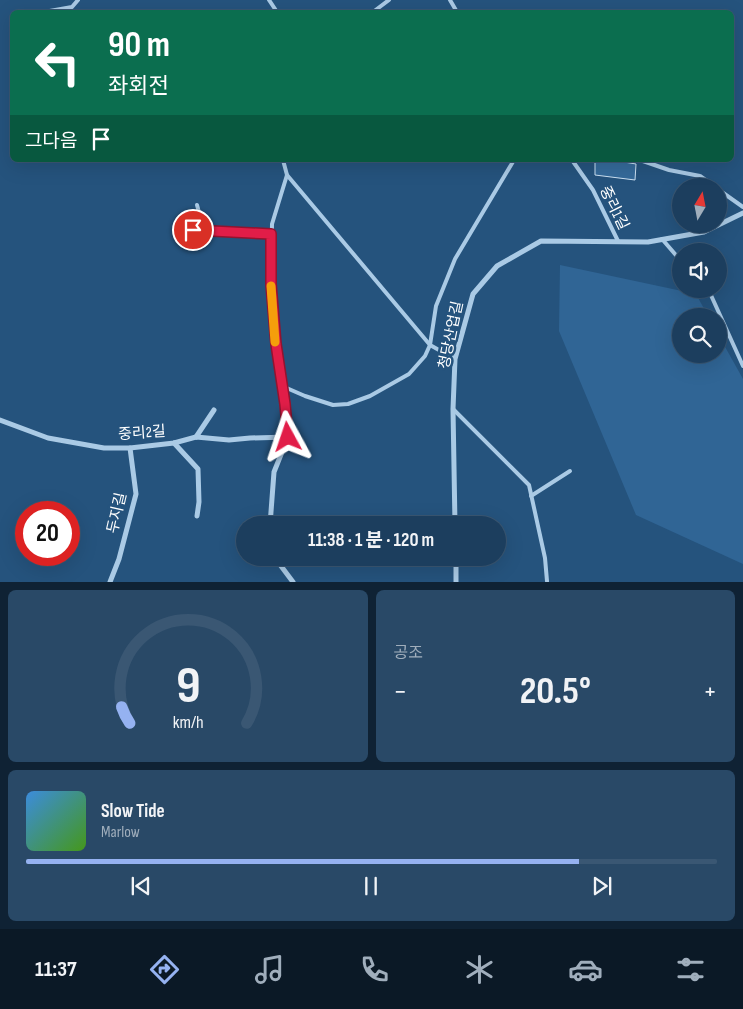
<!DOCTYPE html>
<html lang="ko">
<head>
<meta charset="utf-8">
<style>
	:root { --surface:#1c3e5e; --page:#294967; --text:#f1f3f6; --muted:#a0aebc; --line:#3a5773; --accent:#95b2f1 }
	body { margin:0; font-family:"Sofia Sans Condensed","Noto Sans KR",sans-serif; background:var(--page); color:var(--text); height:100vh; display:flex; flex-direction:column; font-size:19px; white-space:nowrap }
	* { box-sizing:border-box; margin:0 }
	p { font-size:16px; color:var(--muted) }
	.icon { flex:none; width:28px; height:28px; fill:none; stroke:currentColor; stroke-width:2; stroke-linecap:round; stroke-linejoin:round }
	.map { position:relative; height:582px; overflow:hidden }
	.sheet { display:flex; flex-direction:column; gap:8px; padding:8px; background:#0f2234; flex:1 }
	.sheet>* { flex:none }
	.guide { position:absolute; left:10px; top:10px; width:724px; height:152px; border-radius:8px; box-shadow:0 5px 20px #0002,0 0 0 1px var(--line); background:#0b6e4f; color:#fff; overflow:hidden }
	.needle { width:32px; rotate:10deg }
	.controls { position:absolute; left:672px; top:178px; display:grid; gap:10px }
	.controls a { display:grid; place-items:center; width:55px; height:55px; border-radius:50%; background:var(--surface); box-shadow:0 5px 20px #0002,0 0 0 1px var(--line); font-size:25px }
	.speed { position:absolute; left:15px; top:501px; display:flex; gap:10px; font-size:25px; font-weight:700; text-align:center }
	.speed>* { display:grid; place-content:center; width:65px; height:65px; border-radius:50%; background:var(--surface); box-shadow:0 5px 20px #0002,0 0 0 1px var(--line); line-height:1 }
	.speed .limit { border:8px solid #d22; background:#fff; color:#111 }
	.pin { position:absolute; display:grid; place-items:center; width:42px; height:42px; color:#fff; margin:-21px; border:2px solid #fff; border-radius:50%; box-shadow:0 1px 5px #0007 }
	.me { position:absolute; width:55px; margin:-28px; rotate:355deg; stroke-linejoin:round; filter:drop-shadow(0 0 4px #0008) }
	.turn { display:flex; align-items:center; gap:18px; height:105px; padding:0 15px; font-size:22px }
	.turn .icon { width:65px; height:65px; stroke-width:2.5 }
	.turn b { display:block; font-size:35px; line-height:42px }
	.then { display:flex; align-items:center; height:48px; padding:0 15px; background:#0003; gap:10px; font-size:19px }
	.big { font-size:38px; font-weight:700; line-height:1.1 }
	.sheet .widget { flex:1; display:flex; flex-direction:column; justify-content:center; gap:8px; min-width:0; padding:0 18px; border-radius:8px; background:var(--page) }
	.sheet .dial { align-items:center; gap:0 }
	.dial svg { height:130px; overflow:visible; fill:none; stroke:var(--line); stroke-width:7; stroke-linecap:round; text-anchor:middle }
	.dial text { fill:var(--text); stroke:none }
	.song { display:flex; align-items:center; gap:15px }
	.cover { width:60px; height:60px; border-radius:8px; background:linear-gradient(135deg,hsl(210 70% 55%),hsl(100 70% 35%)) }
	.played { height:5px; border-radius:2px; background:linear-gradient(90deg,var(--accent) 80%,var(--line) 80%) }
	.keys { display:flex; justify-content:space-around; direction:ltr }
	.heat { display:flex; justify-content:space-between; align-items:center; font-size:28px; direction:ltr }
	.sheet .tiles { flex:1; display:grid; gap:8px; grid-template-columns:1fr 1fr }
	.widget:last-child { grid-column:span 2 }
	.trip { position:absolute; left:236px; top:516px; width:270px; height:50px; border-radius:25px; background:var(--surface); box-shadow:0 5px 20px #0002,0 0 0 1px var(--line); font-weight:700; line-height:50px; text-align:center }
	.menu { display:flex; height:80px; justify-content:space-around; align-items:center; background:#0b1926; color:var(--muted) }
	.menu .icon { width:35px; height:35px }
	.menu .active { color:var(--accent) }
	.menu b { font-size:22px; color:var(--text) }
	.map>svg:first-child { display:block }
	.green { fill:#306595 }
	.building { fill:#356a9a; stroke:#cde2f4 }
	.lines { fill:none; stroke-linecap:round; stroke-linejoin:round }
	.lane { stroke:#aacae5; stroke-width:4 }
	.street { stroke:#aacae5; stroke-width:5 }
	.route-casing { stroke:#92132f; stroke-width:12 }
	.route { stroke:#e11d48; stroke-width:9 }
	.slow { stroke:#f59e0b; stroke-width:9 }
	.labels { text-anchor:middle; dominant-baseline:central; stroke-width:5; stroke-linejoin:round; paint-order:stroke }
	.street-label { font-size:15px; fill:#fff; stroke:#25537d }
</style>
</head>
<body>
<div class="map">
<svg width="743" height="582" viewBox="0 0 743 582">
	<rect width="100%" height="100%" fill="#25537d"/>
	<polygon class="green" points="560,265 696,294 708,316 681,316 681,354 719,354 719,336 743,379 743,564 636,515 559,331"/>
	<polygon class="building" points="595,160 612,160 636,164 635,180 595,175"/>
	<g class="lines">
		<g class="lane">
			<polyline points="269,0 277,12"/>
			<polyline points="450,0 457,12"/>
			<polyline points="44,12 72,7 78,0"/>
			<polyline points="373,12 389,0"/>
			<polyline points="283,160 287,175 272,224 271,284 276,344 285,404 288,437"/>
			<polyline points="572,160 593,190 618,241"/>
			<polyline points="640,160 669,170 700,176 714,186"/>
			<polyline points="287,175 430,345 455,359"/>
			<polyline points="719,190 743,207"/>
			<polyline points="197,205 204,231"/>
			<polyline points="193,231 271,234"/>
			<polyline points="662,239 681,261"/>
			<polyline points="706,289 710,293 743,366"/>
			<polyline points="282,386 305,396 333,405 348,404 370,396 409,374 425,356 430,345 436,306 455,259 514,160"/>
			<polyline points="453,409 529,485 545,558 547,581"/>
			<polyline points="531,496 570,471"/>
		</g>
		<g class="street">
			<polyline points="0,420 48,438 104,448 130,448 174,443 196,437 229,440 250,438 288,437 274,472 270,525"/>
			<polyline points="196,437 214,410"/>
			<polyline points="174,443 198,469 199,502 197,516"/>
			<polyline points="455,525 453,409 455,359 473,294 497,266 541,241 648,242 704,232 743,213"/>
			<polyline points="277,558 278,562 293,582"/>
			<polyline points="456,558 456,582"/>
			<polyline points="110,582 119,559 136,494 130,448"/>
		</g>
	</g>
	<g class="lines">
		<defs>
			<polyline id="route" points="193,230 271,234 271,284 276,344 285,404 288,437"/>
		</defs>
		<use href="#route" class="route-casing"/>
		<use href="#route" class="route"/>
		<polyline class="slow" points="271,286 275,342"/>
	</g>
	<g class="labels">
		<g class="street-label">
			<text transform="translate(614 208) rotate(64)">중리1길</text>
			<text transform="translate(451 335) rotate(-78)">청당산업길</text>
			<text transform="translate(142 433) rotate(-4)">중리2길</text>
			<text transform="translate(117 513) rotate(-77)">두지길</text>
		</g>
	</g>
</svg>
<div class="controls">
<a><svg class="needle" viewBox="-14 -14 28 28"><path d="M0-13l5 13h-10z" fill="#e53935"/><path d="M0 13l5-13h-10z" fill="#a0aebc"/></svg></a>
<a><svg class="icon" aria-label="sound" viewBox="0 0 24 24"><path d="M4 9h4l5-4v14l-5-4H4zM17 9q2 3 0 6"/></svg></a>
<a><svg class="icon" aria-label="search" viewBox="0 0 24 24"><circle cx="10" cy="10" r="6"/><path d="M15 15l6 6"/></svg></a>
</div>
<div class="speed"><div class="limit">20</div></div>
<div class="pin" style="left:193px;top:230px;background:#d93025"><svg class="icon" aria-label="arrive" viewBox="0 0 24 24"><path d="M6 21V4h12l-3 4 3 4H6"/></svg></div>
<svg class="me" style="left:288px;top:437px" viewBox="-20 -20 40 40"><path d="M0-17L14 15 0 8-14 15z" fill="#e11d48" stroke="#fff" stroke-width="4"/></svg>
<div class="trip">11:38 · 1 분 · 120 m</div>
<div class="guide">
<div class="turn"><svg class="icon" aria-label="left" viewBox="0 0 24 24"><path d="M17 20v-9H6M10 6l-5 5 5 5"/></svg><div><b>90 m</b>좌회전</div></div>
<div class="then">그다음<svg class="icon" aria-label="arrive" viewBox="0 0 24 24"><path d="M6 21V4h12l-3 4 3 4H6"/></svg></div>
</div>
</div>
<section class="sheet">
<div class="tiles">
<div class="widget dial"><svg viewBox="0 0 100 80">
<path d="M14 69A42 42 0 1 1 86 69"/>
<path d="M14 69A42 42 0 0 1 9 59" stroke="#95b2f1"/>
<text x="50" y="56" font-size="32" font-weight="700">9</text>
<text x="50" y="72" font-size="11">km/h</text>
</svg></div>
<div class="widget"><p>공조</p>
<div class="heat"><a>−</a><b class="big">20.5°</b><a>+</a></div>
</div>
<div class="widget">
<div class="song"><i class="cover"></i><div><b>Slow Tide</b><p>Marlow</p></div></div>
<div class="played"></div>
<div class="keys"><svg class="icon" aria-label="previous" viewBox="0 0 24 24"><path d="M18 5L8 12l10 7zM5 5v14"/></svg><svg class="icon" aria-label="pause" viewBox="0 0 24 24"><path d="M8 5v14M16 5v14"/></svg><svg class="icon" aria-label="next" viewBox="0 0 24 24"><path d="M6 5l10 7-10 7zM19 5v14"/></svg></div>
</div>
</div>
</section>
<nav class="menu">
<b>11:37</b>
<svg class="icon active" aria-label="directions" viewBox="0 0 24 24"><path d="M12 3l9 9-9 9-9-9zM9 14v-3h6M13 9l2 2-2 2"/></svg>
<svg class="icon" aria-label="music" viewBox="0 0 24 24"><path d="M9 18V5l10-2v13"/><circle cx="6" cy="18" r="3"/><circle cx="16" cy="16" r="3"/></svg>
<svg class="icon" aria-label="phone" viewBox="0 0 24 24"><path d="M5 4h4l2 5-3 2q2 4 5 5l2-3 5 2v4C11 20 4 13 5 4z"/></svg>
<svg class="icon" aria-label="climate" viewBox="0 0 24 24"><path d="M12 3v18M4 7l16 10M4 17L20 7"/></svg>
<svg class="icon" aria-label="car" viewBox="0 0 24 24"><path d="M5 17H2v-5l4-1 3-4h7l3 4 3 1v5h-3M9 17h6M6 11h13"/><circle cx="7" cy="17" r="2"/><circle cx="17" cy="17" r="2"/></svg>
<svg class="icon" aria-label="filters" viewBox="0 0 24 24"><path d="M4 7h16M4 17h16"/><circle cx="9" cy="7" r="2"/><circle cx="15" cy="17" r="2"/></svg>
</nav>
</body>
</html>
